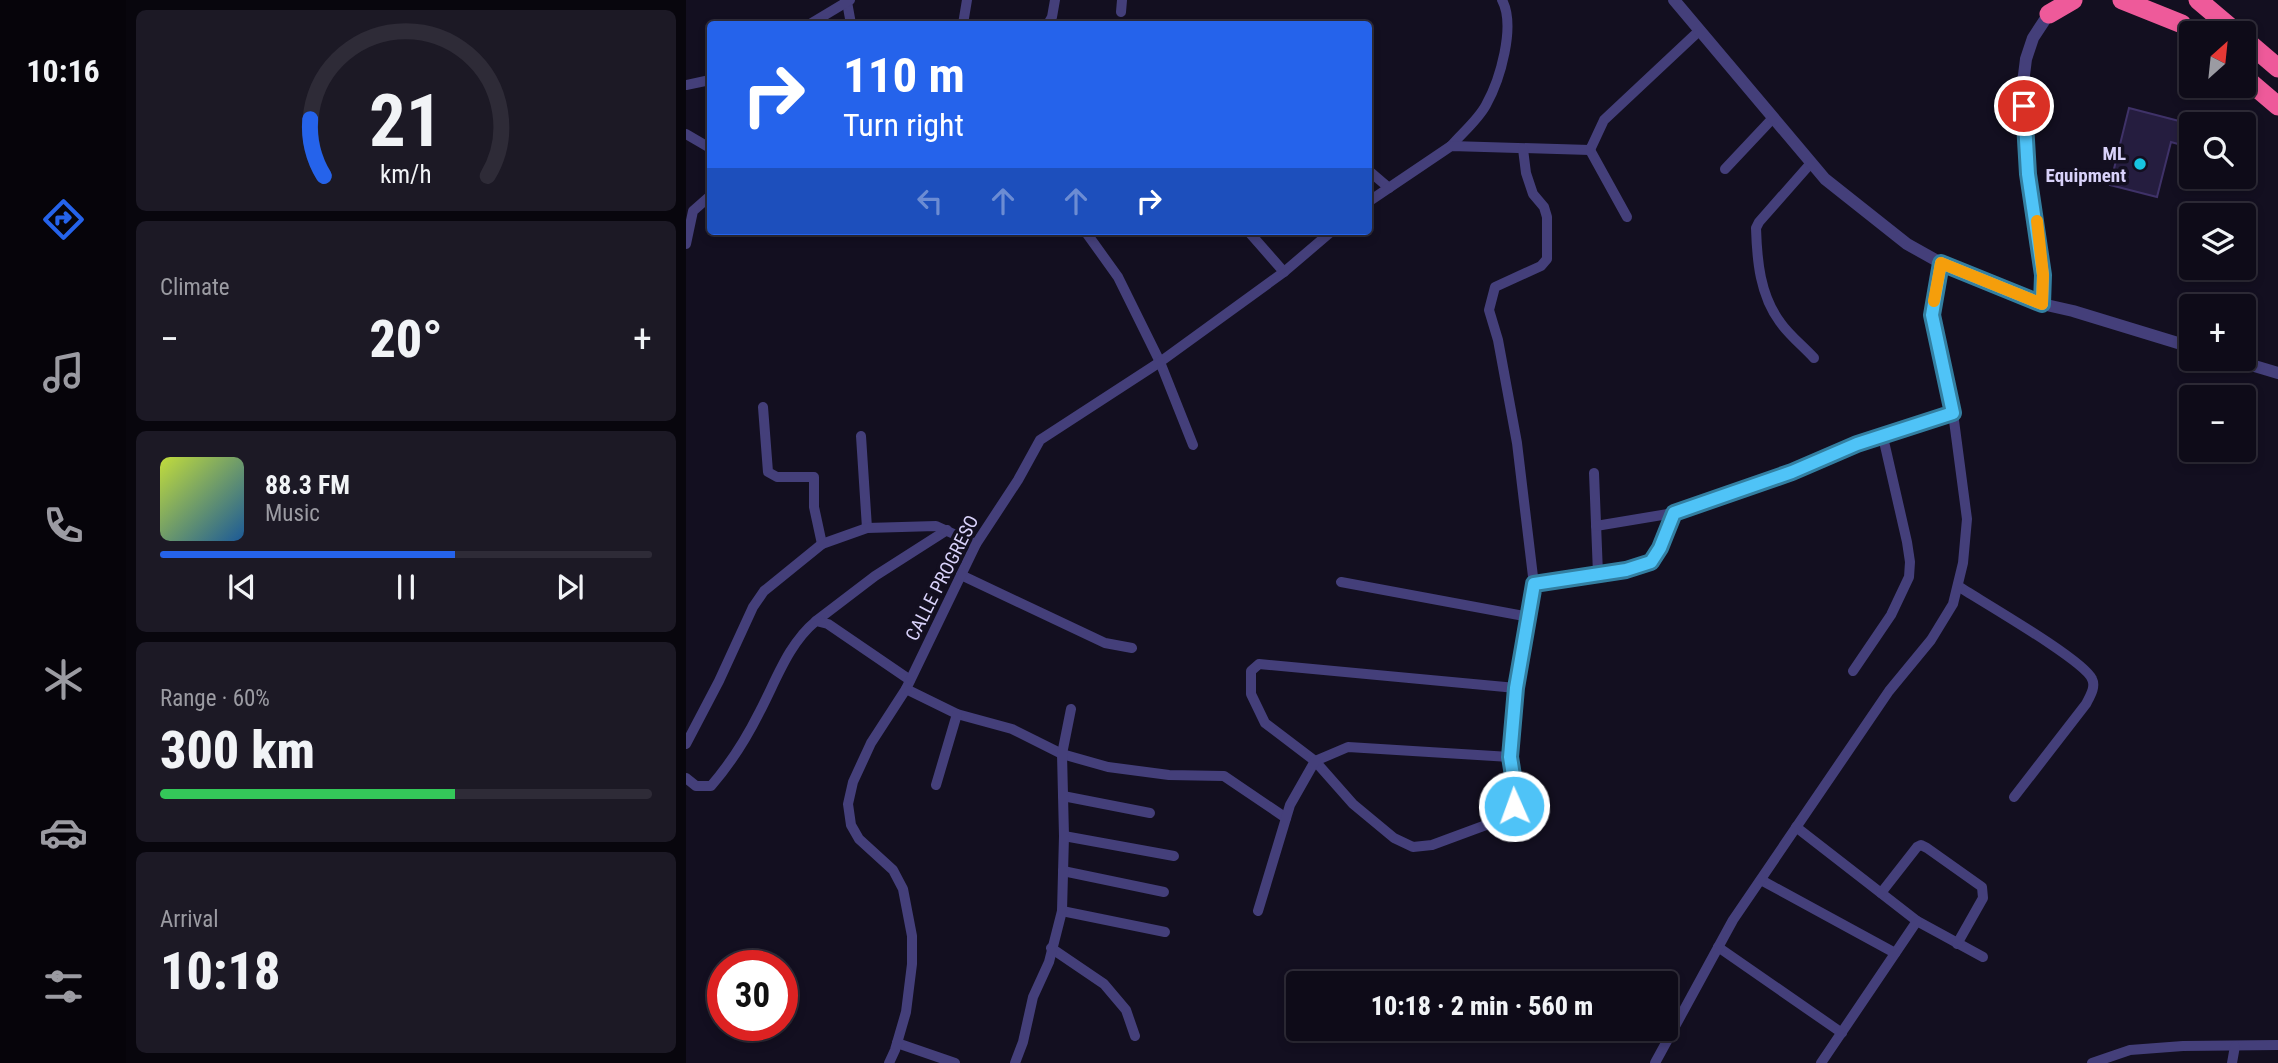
<!DOCTYPE html>
<html lang="en">
<head>
<meta charset="utf-8">
<style>
	:root { --surface:#0e0b18; --page:#1c1925; --text:#f1f3f6; --muted:#9b9ba2; --line:#2e2b37; --accent:#2563eb }
	body { margin:0; font-family:"Roboto Condensed",sans-serif; background:var(--page); color:var(--text); height:100vh; display:flex; flex-direction:column; font-size:26px; white-space:nowrap }
	* { box-sizing:border-box; margin:0 }
	p { font-size:23px; color:var(--muted) }
	.icon { flex:none; width:38px; height:38px; fill:none; stroke:currentColor; stroke-width:2; stroke-linecap:round; stroke-linejoin:round }
	.map { position:relative; flex:1; overflow:hidden }
	.panel { display:flex; flex-direction:column; gap:10px; padding:10px; background:#08060d; width:560px }
	.panel>* { flex:none }
	.banner { position:absolute; left:21px; top:21px; width:665px; height:214px; border-radius:7px; box-shadow:0 4px 10px #0003,0 0 0 2px var(--line); background:#2563eb; color:#fff; overflow:hidden }
	.needle { width:46px; rotate:27deg }
	.controls { position:absolute; left:1493px; top:21px; display:grid; gap:14px }
	.controls a { display:grid; place-items:center; width:77px; height:77px; border-radius:7px; background:var(--surface); box-shadow:0 4px 10px #0003,0 0 0 2px var(--line); font-size:35px }
	.speed { position:absolute; left:21px; top:950px; display:flex; gap:14px; font-size:35px; font-weight:700; text-align:center }
	.speed>* { display:grid; place-content:center; width:91px; height:91px; border-radius:50%; background:var(--surface); box-shadow:0 4px 10px #0003,0 0 0 2px var(--line); line-height:1 }
	.speed .limit { border:10px solid #d22; background:#fff; color:#111 }
	.pin { position:absolute; display:grid; place-items:center; width:60px; height:60px; color:#fff; margin:-30px; border:4px solid #fff; border-radius:50%; box-shadow:0 2px 7px #0007 }
	.me { position:absolute; width:77px; margin:-38px; rotate:358deg; stroke-linejoin:round; filter:drop-shadow(0 0 5px #0008) }
	.turn { display:flex; align-items:center; gap:24px; height:147px; padding:0 21px; font-size:32px }
	.turn .icon { width:91px; height:91px; stroke-width:2.5 }
	.turn b { display:block; font-size:49px; line-height:60px }
	.lanes { display:flex; align-items:center; height:66px; padding:0 21px; background:#0003; justify-content:center; gap:35px; direction:ltr }
	.lanes .off { opacity:.35 }
	.big { font-size:52px; font-weight:800; line-height:1.1 }
	.panel .tile { flex:1; display:flex; flex-direction:column; justify-content:center; gap:10px; min-width:0; padding:0 24px; border-radius:10px; background:var(--page) }
	.panel .dial { align-items:center; gap:0 }
	.dial svg { height:182px; overflow:visible; fill:none; stroke:var(--line); stroke-width:7; stroke-linecap:round; text-anchor:middle }
	.dial text { fill:var(--text); stroke:none }
	.song { display:flex; align-items:center; gap:21px }
	.cover { width:84px; height:84px; border-radius:10px; background:linear-gradient(135deg,hsl(70 70% 55%),hsl(210 70% 35%)) }
	.played { height:7px; border-radius:4px; background:linear-gradient(90deg,var(--accent) 60%,var(--line) 60%) }
	.keys { display:flex; justify-content:space-around; direction:ltr }
	.heat { display:flex; justify-content:space-between; align-items:center; font-size:38px; direction:ltr }
	.charge { height:10px; border-radius:5px; background:linear-gradient(90deg,#34c759 60%,var(--line) 0) }
	.trip { position:absolute; left:600px; top:971px; width:392px; height:70px; border-radius:7px; background:var(--surface); box-shadow:0 4px 10px #0003,0 0 0 2px var(--line); font-weight:800; line-height:70px; text-align:center }
	main { display:flex; flex:1; min-height:0 }
	.dock { display:flex; flex-direction:column; width:126px; justify-content:space-around; align-items:center; background:#06040a; color:var(--muted) }
	.dock .icon { width:49px; height:49px }
	.dock .active { color:var(--accent) }
	.dock b { font-size:32px; color:var(--text) }
	.map>svg:first-child { display:block }
	.building { fill:#251d3f; stroke:#3f3268; stroke-width:2 }
	.lines { fill:none; stroke-linecap:round; stroke-linejoin:round }
	.minor { stroke:#443f7a; stroke-width:10 }
	.tertiary { stroke:#443f7a; stroke-width:12 }
	.motorway { stroke:#ee5a9a; stroke-width:19 }
	.route-casing { stroke:#337fa1; stroke-width:18 }
	.route { stroke:#4fc3f7; stroke-width:12 }
	.slow { stroke:#f59e0b; stroke-width:12 }
	.poi-dot { fill:#17c4e1; stroke:#130f20; stroke-width:2.5 }
	.labels { text-anchor:middle; dominant-baseline:central; stroke-width:7; stroke-linejoin:round; paint-order:stroke }
	.poi-label { font-size:19px; font-weight:bold; fill:#d9d2fa; stroke:#130f20; text-anchor:end }
	.street-label { font-size:19px; fill:#d9d2fa; stroke:#130f20 }
</style>
</head>
<body>
<main>
<nav class="dock">
<b>10:16</b>
<svg class="icon active" aria-label="directions" viewBox="0 0 24 24"><path d="M12 3l9 9-9 9-9-9zM9 14v-3h6M13 9l2 2-2 2"/></svg>
<svg class="icon" aria-label="music" viewBox="0 0 24 24"><path d="M9 18V5l10-2v13"/><circle cx="6" cy="18" r="3"/><circle cx="16" cy="16" r="3"/></svg>
<svg class="icon" aria-label="phone" viewBox="0 0 24 24"><path d="M5 4h4l2 5-3 2q2 4 5 5l2-3 5 2v4C11 20 4 13 5 4z"/></svg>
<svg class="icon" aria-label="climate" viewBox="0 0 24 24"><path d="M12 3v18M4 7l16 10M4 17L20 7"/></svg>
<svg class="icon" aria-label="car" viewBox="0 0 24 24"><path d="M5 17H2v-5l4-1 3-4h7l3 4 3 1v5h-3M9 17h6M6 11h13"/><circle cx="7" cy="17" r="2"/><circle cx="17" cy="17" r="2"/></svg>
<svg class="icon" aria-label="filters" viewBox="0 0 24 24"><path d="M4 7h16M4 17h16"/><circle cx="9" cy="7" r="2"/><circle cx="15" cy="17" r="2"/></svg>
</nav>
<section class="panel">
<div class="tile dial"><svg viewBox="0 0 100 80">
<path d="M14 69A42 42 0 1 1 86 69"/>
<path d="M14 69A42 42 0 0 1 8 44" stroke="#2563eb"/>
<text x="50" y="56" font-size="32" font-weight="700">21</text>
<text x="50" y="72" font-size="11">km/h</text>
</svg></div>
<div class="tile"><p>Climate</p>
<div class="heat"><a>−</a><b class="big">20°</b><a>+</a></div>
</div>
<div class="tile">
<div class="song"><i class="cover"></i><div><b>88.3 FM</b><p>Music</p></div></div>
<div class="played"></div>
<div class="keys"><svg class="icon" aria-label="previous" viewBox="0 0 24 24"><path d="M18 5L8 12l10 7zM5 5v14"/></svg><svg class="icon" aria-label="pause" viewBox="0 0 24 24"><path d="M8 5v14M16 5v14"/></svg><svg class="icon" aria-label="next" viewBox="0 0 24 24"><path d="M6 5l10 7-10 7zM19 5v14"/></svg></div>
</div>
<div class="tile"><p>Range · 60%</p><b class="big">300 km</b><div class="charge"></div></div>
<div class="tile"><p>Arrival</p><b class="big">10:18</b></div>
</section>
<div class="map">
<svg width="1592" height="1063" viewBox="0 0 1592 1063">
	<rect width="100%" height="100%" fill="#130f20"/>
	<polygon class="building" points="1443,108 1497,122 1492,144 1485,142 1471,197 1424,185"/>
	<g class="lines">
		<g class="minor">
			<polyline points="161,2 165,24"/>
			<polyline points="435,12 436,0"/>
			<polyline points="124,24 164,0"/>
			<polyline points="277,24 281,0"/>
			<polyline points="362,24 366,17 369,0"/>
			<polyline points="0,85 24,80"/>
			<polyline points="0,134 24,148"/>
			<path d="M765,146C776,133 792,120 800,105C814,80 830,26 816,0"/>
			<polyline points="904,150 941,217"/>
			<path d="M1125,163L1073,222L1070,228C1071,261 1074,295 1094,322C1103,335 1117,346 1128,358"/>
			<polyline points="1039,169 1087,118"/>
			<polyline points="682,170 703,188"/>
			<polyline points="682,202 765,146 904,150 918,120 1014,30"/>
			<polyline points="399,231 432,277 474,362 507,445"/>
			<polyline points="562,231 598,272"/>
			<polyline points="0,244 7,211 24,196"/>
			<polyline points="77,407 82,472 91,477 128,477 128,507 136,544"/>
			<polyline points="175,436 181,528"/>
			<polyline points="908,473 912,574"/>
			<polyline points="910,526 988,513"/>
			<polyline points="275,575 419,643 446,648"/>
			<polyline points="655,582 843,617"/>
			<polyline points="848,585 940,570 965,562 974,548 988,513 1106,473 1171,444 1267,413"/>
			<path d="M1272,586C1295,601 1398,660 1406,679C1410,687 1404,696 1400,704L1328,797"/>
			<polyline points="130,621 189,576 261,530"/>
			<polyline points="1167,671 1205,615 1223,577 1224,562 1221,542 1197,437"/>
			<polyline points="830,688 573,664 565,671 565,694 579,723 629,761 667,804 708,838 727,847 746,845 819,818 828,806 830,794 824,757 830,688 848,585 831,443 812,340 803,310 809,287 855,266 861,259 861,217 858,207 847,194 840,173 837,149"/>
			<polyline points="220,689 271,714 326,729 376,754 422,767 483,775 538,776 600,818"/>
			<polyline points="0,744 33,681 67,607 78,591 136,544 181,528 250,526 290,544"/>
			<path d="M0,778L10,786H25C44,764 60,739 73,713C90,681 102,644 130,621L142,624L224,680"/>
			<polyline points="250,785 271,714"/>
			<polyline points="377,796 464,813"/>
			<polyline points="1110,827 1231,921 1297,957"/>
			<polyline points="378,836 488,856"/>
			<polyline points="377,871 478,892"/>
			<polyline points="1075,880 1209,953"/>
			<polyline points="1195,893 1231,847 1235,845 1241,848 1296,887 1297,898 1271,944"/>
			<polyline points="376,911 479,932"/>
			<polyline points="572,911 604,805 629,761 662,747 824,757"/>
			<polyline points="1032,947 1156,1033"/>
			<polyline points="365,948 418,984 440,1010 449,1036"/>
			<polyline points="211,1043 269,1063"/>
			<polyline points="203,1063 209,1050 220,1012 226,964 226,936 217,889 207,870 173,839 165,825 162,804 167,782 185,743 220,689 290,544 332,480 354,440 474,362 598,272 646,231"/>
			<polyline points="329,1063 337,1042 347,997 363,962 376,911 378,836 376,754 385,709"/>
			<polyline points="969,1063 1047,920 1203,691 1245,640 1267,604 1277,563 1281,519 1267,413 1246,315 1255,263"/>
			<polyline points="1135,1063 1231,921"/>
			<polyline points="1406,1063 1444,1050 1497,1046 1592,1045"/>
			<polyline points="1546,1063 1549,1046"/>
		</g>
		<g class="tertiary">
			<polyline points="988,0 1139,179 1221,244 1255,263 1356,304 1387,311 1505,347"/>
			<polyline points="1356,304 1357,275 1342,174 1337,83 1340,59 1347,38 1366,9"/>
			<polyline points="1545,359 1592,373"/>
		</g>
		<g class="motorway">
			<polyline points="1436,0 1496,24"/>
			<polyline points="1512,0 1551,33"/>
			<polyline points="1363,14 1387,0"/>
			<polyline points="1558,39 1592,68"/>
			<polyline points="1558,77 1592,106"/>
		</g>
	</g>
	<g class="lines">
		<defs>
			<polyline id="route" points="828,806 830,794 824,757 830,688 848,584 940,570 965,562 974,548 988,513 1106,472 1171,444 1267,413 1246,315 1255,263 1356,304 1357,275 1342,174 1338,106"/>
		</defs>
		<use href="#route" class="route-casing"/>
		<use href="#route" class="route"/>
		<polyline class="slow" points="1248,301 1255,263 1356,304 1357,275 1351,221"/>
	</g>
	<circle class="poi-dot" cx="1454" cy="164" r="7"/>
	<g class="labels">
		<g class="poi-label">
			<text x="1440" y="153">ML<tspan x="1440" dy="22">Equipment</tspan></text>
		</g>
		<g class="street-label">
			<text transform="translate(256 578) rotate(-63)">CALLE PROGRESO</text>
		</g>
	</g>
</svg>
<div class="controls">
<a><svg class="needle" viewBox="-14 -14 28 28"><path d="M0-13l5 13h-10z" fill="#e53935"/><path d="M0 13l5-13h-10z" fill="#9b9ba2"/></svg></a>
<a><svg class="icon" aria-label="search" viewBox="0 0 24 24"><circle cx="10" cy="10" r="6"/><path d="M15 15l6 6"/></svg></a>
<a><svg class="icon" aria-label="layers" viewBox="0 0 24 24"><path d="M12 4l9 5-9 5-9-5zM3 14l9 5 9-5"/></svg></a>
<a>+</a>
<a>−</a>
</div>
<div class="speed"><div class="limit">30</div></div>
<div class="pin" style="left:1338px;top:106px;background:#d93025"><svg class="icon" aria-label="arrive" viewBox="0 0 24 24"><path d="M6 21V4h12l-3 4 3 4H6"/></svg></div>
<svg class="me" style="left:828px;top:806px" viewBox="-20 -20 40 40"><circle r="17" fill="#4fc3f7" stroke="#fff" stroke-width="3"/><path d="M0-11L8 9 0 5-8 9z" fill="#fff"/></svg>
<div class="trip">10:18 · 2 min · 560 m</div>
<div class="banner">
<div class="turn"><svg class="icon" aria-label="right" viewBox="0 0 24 24"><path d="M7 20v-9h11M14 6l5 5-5 5"/></svg><div><b>110 m</b>Turn right</div></div>
<div class="lanes"><svg class="icon off" aria-label="left" viewBox="0 0 24 24"><path d="M17 20v-9H6M10 6l-5 5 5 5"/></svg><svg class="icon off" aria-label="ahead" viewBox="0 0 24 24"><path d="M12 20V5M6 11l6-6 6 6"/></svg><svg class="icon off" aria-label="ahead" viewBox="0 0 24 24"><path d="M12 20V5M6 11l6-6 6 6"/></svg><svg class="icon" aria-label="right" viewBox="0 0 24 24"><path d="M7 20v-9h11M14 6l5 5-5 5"/></svg></div>
</div>
</div>
</main>
</body>
</html>
